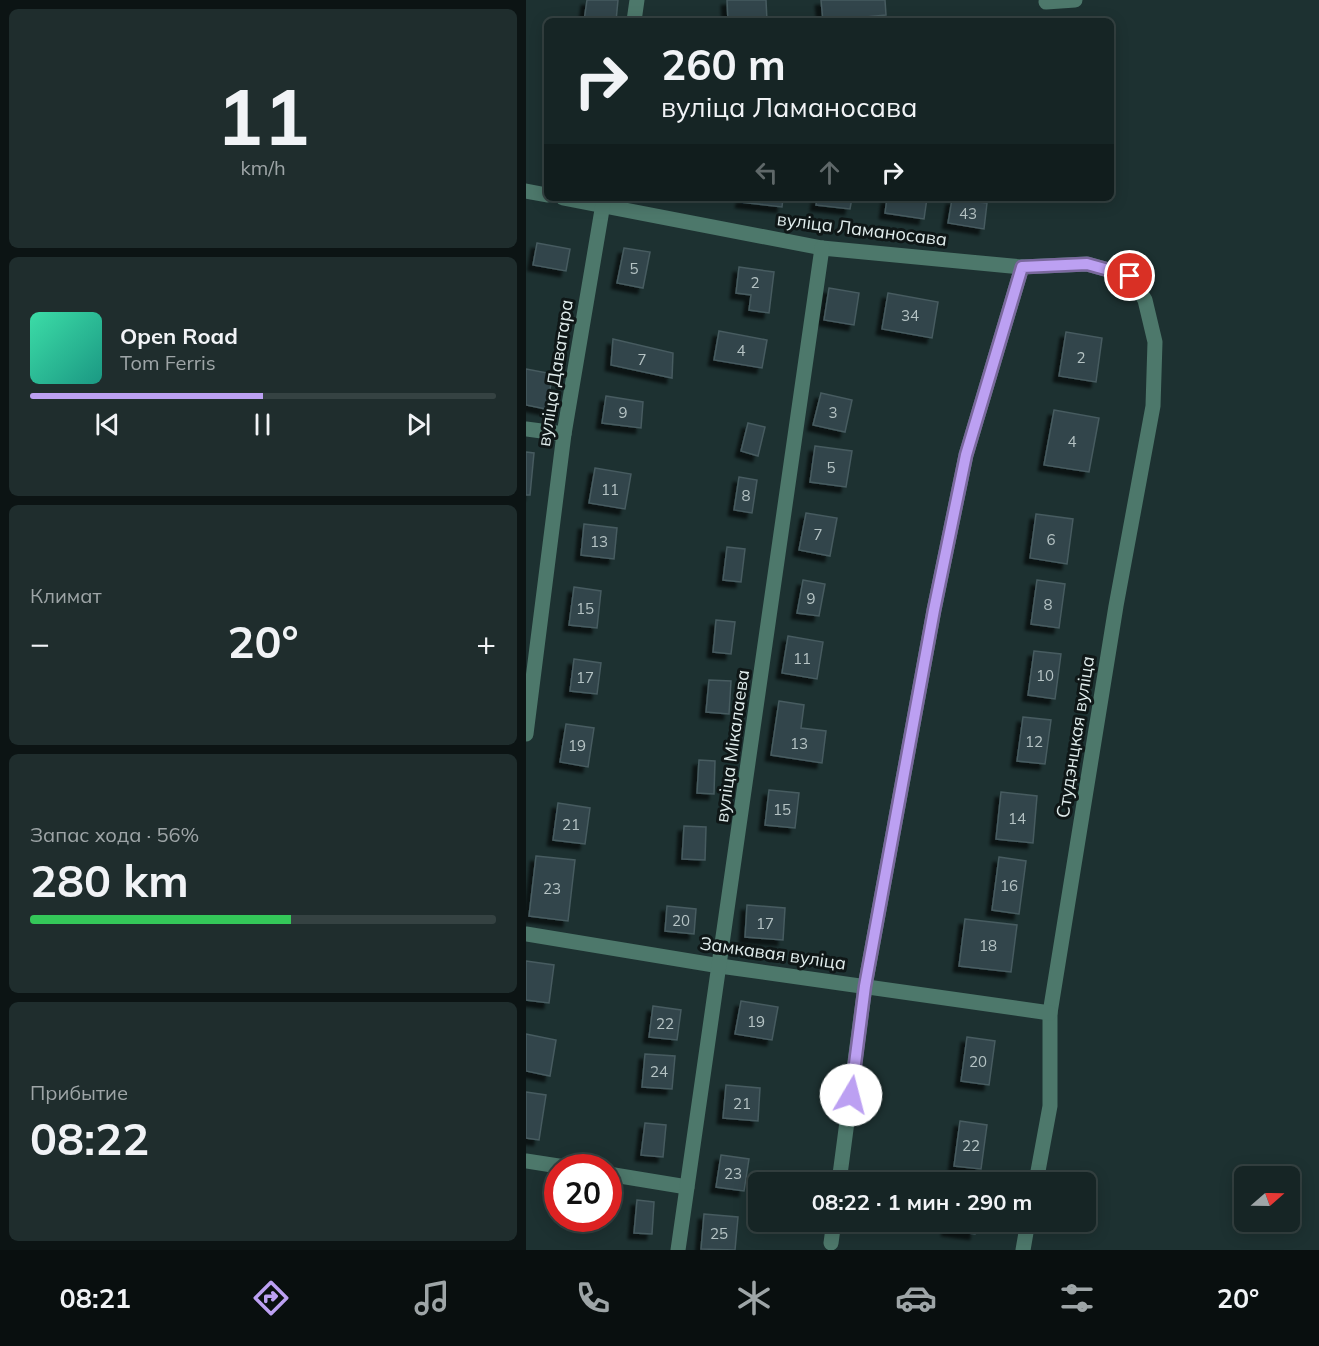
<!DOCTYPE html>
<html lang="ru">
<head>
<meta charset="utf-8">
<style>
	:root { --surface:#162525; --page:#1f2d2d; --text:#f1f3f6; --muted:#9ea5a7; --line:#354242; --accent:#bca0f2 }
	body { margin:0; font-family:Mulish,sans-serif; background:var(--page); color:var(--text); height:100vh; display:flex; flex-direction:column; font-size:22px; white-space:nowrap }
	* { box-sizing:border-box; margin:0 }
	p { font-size:20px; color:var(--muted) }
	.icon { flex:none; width:33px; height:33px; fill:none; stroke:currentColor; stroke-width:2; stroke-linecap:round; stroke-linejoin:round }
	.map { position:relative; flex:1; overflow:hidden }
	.drawer { display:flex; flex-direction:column; gap:9px; padding:9px; background:#0c1414; width:526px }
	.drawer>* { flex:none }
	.banner { position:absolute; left:18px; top:18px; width:570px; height:183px; border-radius:9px; box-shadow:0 3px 15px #0003,0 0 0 2px var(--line); background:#162525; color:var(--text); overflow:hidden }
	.needle { width:39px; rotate:70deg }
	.buttons { position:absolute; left:708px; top:1166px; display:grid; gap:12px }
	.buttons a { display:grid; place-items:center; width:66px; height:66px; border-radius:9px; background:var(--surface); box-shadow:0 3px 15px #0003,0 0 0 2px var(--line); font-size:30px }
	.speed { position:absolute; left:18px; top:1154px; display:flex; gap:12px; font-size:30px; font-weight:700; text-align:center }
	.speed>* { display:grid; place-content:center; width:78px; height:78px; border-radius:50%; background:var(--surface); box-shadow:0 3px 15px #0003,0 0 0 2px var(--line); line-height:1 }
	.speed .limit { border:9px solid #d22; background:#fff; color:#111 }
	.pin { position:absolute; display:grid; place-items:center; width:51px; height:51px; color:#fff; margin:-26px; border:3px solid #fff; border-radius:50%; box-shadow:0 2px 6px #0007 }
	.me { position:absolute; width:66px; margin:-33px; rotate:8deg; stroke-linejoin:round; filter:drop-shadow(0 0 4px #0008) }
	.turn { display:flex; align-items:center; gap:21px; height:126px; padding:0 18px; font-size:27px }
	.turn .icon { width:78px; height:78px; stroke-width:2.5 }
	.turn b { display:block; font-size:42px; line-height:51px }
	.lanes { display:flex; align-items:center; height:57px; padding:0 18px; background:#0003; justify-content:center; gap:30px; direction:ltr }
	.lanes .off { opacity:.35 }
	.big { font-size:45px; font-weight:700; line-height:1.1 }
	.drawer .card { flex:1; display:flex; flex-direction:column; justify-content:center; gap:9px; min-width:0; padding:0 21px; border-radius:9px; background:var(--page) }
	.drawer .dial { align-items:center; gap:0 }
	.dial b { font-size:78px; line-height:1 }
	.song { display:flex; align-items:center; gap:18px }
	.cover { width:72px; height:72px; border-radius:9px; background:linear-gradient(135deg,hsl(160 70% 55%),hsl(170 70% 35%)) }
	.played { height:6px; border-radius:3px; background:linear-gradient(90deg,var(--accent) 50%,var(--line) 50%) }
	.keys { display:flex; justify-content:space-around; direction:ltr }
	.heat { display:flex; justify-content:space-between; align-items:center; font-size:33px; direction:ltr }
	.charge { height:9px; border-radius:4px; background:linear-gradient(90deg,#34c759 56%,var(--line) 0) }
	.trip { position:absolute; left:222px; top:1172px; width:348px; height:60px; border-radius:9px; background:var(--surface); box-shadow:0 3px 15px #0003,0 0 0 2px var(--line); font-weight:700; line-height:60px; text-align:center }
	.tabs { display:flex; height:96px; justify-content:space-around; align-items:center; background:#090f0f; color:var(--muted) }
	.tabs .icon { width:42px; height:42px }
	.tabs .current { color:var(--accent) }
	.tabs b { font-size:27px; color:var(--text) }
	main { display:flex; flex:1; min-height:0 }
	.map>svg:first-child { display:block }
	.building { fill:#32454b; stroke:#475b60; stroke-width:1.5; filter:url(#shadow) }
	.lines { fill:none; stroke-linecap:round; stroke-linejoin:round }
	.minor { stroke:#4d786b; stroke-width:15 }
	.route-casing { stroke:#7a689d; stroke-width:15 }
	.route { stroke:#bca0f2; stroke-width:10 }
	.labels { text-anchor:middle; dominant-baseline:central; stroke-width:6; stroke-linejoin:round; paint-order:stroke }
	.number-label { font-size:15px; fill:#b5c3c4 }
	.street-label { font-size:18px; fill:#e1eded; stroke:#0f1717 }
</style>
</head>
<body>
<main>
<section class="drawer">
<div class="card dial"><b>11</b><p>km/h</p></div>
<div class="card">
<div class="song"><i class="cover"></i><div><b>Open Road</b><p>Tom Ferris</p></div></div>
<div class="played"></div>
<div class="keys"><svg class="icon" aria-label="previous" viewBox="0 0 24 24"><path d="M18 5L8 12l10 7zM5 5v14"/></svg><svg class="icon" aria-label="pause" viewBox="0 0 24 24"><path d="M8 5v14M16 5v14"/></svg><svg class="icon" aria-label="next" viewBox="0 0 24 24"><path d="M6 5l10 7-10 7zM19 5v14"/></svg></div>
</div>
<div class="card"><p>Климат</p>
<div class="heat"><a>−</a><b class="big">20°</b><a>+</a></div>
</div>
<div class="card"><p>Запас хода · 56%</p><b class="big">280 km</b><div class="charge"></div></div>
<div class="card"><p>Прибытие</p><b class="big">08:22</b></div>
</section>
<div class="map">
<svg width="793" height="1250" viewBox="0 0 793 1250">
	<defs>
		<filter id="shadow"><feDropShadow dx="-5.5" dy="5.5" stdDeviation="1.5" flood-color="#0009"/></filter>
	</defs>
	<rect width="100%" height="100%" fill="#1d3131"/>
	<g class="building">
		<polygon points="61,0 92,0 90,21 58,21"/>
		<polygon points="201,0 240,0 241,21 202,21"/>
		<polygon points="295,0 359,0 360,15 297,21"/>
		<polygon points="216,198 257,198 256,207 215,202"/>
		<polygon points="291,198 326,198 324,209 290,205"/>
		<polygon points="361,198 401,198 398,219 359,213"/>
		<polygon points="426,199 461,203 458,229 422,223"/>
		<polygon points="11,243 44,249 40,271 7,265"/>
		<polygon points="98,248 124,252 117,288 91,283"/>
		<polygon points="213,267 248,272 243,313 223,310 225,295 210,293"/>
		<polygon points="303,288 333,293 328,325 298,320"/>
		<polygon points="362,293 412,302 406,338 356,329"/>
		<polygon points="193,331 241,340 236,368 188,360"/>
		<polygon points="540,332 576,338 570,382 533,376"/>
		<polygon points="87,339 147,353 146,378 85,365"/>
		<polygon points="0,369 27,374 20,409 0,405"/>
		<polygon points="295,393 326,400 319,432 287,425"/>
		<polygon points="80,396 117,402 115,428 76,423"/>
		<polygon points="528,410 573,418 563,472 518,465"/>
		<polygon points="222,423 239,427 232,456 215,451"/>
		<polygon points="289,446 326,451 320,487 284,482"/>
		<polygon points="0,452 8,453 4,495 0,495"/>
		<polygon points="69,468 105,474 99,509 63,503"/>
		<polygon points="213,477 231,480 226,513 208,510"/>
		<polygon points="280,513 311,518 304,556 273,550"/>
		<polygon points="510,514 547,519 541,564 504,558"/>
		<polygon points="58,524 91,528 88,559 55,555"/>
		<polygon points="201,547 219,549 215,582 197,580"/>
		<polygon points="277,580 299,584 293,616 271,613"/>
		<polygon points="511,580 539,584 533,628 505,624"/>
		<polygon points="48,587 75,591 71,628 43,625"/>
		<polygon points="190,620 209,622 205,654 187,652"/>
		<polygon points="262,636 297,642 291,679 256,673"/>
		<polygon points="508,651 535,654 529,699 502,695"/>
		<polygon points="48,659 75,663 71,694 44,691"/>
		<polygon points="183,680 205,681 203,714 180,712"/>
		<polygon points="253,701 278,705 275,728 300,731 296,763 245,755"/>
		<polygon points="497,717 525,720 519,764 491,761"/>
		<polygon points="40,724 68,728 62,767 34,762"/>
		<polygon points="173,760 189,761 188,794 171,793"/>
		<polygon points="243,790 273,793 269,828 239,825"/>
		<polygon points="475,792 511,796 507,843 470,839"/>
		<polygon points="32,803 64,808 59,844 27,840"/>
		<polygon points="158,826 180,827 179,860 156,859"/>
		<polygon points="10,856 49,860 42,921 3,916"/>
		<polygon points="473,857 500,861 493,914 466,910"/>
		<polygon points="221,905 259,908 257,940 219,937"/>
		<polygon points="141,906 170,909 168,934 139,931"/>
		<polygon points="439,919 491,925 485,972 433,966"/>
		<polygon points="0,961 28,965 23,1003 0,1000"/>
		<polygon points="215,1001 252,1007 246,1040 209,1034"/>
		<polygon points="127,1006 155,1010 151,1040 123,1037"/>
		<polygon points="0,1034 30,1040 24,1076 0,1071"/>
		<polygon points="441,1037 469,1041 463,1085 435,1081"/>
		<polygon points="119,1054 149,1056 146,1089 116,1087"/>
		<polygon points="200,1085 234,1088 232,1121 197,1118"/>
		<polygon points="0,1092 20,1095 13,1140 0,1138"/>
		<polygon points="434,1121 461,1125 455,1169 428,1166"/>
		<polygon points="119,1123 140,1125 137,1157 115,1155"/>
		<polygon points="195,1155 223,1159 218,1191 190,1187"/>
		<polygon points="111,1200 128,1202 126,1234 108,1233"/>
		<polygon points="178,1214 212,1217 209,1250 175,1249"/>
		<polygon points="423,1221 451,1221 449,1234 421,1230"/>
	</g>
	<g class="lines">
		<g class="minor">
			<polyline points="520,2 549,0"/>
			<polyline points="108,21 111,0"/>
			<polyline points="0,191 21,195"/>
			<polyline points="37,198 296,248 496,267 561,264 604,276 619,300 629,342 627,406 590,606 524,1013 524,1106 510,1182"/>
			<polyline points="0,429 38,434"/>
			<polyline points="0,734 38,434 78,198"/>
			<polyline points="0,934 194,966 524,1013"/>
			<polyline points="0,1161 39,1167"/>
			<polyline points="82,1174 161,1187"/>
			<polyline points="313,1182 339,986 408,610 440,455 496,267"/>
			<polyline points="305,1243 308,1221"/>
			<polyline points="152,1250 296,248"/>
			<polyline points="497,1250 502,1221"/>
		</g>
	</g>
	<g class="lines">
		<defs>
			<polyline id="route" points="325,1095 339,986 408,610 440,455 496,267 561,264 604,276"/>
		</defs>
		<use href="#route" class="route-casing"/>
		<use href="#route" class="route"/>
	</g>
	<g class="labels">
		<g class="number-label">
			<text x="442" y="213">43</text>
			<text x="108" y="268">5</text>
			<text x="229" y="282">2</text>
			<text x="384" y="315">34</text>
			<text x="215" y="350">4</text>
			<text x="555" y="357">2</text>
			<text x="116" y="359">7</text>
			<text x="97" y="412">9</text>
			<text x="307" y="412">3</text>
			<text x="546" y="441">4</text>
			<text x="305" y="467">5</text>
			<text x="84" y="489">11</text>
			<text x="220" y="495">8</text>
			<text x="292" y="534">7</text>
			<text x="525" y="539">6</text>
			<text x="73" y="541">13</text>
			<text x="285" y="598">9</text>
			<text x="522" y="604">8</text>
			<text x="59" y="608">15</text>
			<text x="276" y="658">11</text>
			<text x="519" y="675">10</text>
			<text x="59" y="677">17</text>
			<text x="508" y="741">12</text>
			<text x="273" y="743">13</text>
			<text x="51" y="745">19</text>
			<text x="256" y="809">15</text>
			<text x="491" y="818">14</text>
			<text x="45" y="824">21</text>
			<text x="483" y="885">16</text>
			<text x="26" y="888">23</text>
			<text x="155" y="920">20</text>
			<text x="239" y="923">17</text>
			<text x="462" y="945">18</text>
			<text x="230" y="1021">19</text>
			<text x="139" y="1023">22</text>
			<text x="452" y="1061">20</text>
			<text x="133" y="1071">24</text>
			<text x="216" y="1103">21</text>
			<text x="445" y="1145">22</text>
			<text x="207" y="1173">23</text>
			<text x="193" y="1233">25</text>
		</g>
		<g class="street-label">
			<text transform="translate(336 229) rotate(7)">вуліца Ламаносава</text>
			<text transform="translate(29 373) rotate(-81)">вуліца Даватара</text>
			<text transform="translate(549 737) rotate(-81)">Студэнцкая вуліца</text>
			<text transform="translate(206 746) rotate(-82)">вуліца Мікалаева</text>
			<text transform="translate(247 953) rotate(8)">Замкавая вуліца</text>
		</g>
	</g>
</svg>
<div class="buttons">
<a><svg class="needle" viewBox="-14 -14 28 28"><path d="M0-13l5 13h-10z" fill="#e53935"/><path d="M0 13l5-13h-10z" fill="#9ea5a7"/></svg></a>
</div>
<div class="speed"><div class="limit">20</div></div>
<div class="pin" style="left:604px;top:276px;background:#d93025"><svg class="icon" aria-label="arrive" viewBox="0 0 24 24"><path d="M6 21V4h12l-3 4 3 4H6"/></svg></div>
<svg class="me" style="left:325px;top:1095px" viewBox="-20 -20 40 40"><circle r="19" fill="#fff"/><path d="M0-13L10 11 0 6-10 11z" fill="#bca0f2"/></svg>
<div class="trip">08:22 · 1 мин · 290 m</div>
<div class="banner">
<div class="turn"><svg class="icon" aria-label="right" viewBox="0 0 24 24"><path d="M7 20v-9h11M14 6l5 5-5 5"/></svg><div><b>260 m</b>вуліца Ламаносава</div></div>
<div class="lanes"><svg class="icon off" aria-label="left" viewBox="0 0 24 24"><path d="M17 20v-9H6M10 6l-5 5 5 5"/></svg><svg class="icon off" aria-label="ahead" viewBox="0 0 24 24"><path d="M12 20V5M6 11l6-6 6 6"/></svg><svg class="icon" aria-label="right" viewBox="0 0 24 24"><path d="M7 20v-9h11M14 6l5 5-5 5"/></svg></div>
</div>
</div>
</main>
<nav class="tabs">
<b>08:21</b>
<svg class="icon current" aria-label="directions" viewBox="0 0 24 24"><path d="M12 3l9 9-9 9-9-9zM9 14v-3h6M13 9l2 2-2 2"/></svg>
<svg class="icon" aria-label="music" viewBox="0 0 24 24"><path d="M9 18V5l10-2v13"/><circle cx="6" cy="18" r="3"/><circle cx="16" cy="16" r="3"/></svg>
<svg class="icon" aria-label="phone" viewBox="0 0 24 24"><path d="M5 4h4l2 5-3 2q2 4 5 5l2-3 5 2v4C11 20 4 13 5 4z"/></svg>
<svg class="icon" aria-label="climate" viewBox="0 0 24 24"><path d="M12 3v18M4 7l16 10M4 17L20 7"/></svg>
<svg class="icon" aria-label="car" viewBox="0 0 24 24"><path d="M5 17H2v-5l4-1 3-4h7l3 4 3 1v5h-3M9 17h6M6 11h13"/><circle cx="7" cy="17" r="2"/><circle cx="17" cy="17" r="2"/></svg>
<svg class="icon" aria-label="filters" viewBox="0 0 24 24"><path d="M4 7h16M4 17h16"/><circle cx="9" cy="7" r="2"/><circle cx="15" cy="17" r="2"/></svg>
<b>20°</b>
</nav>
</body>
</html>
